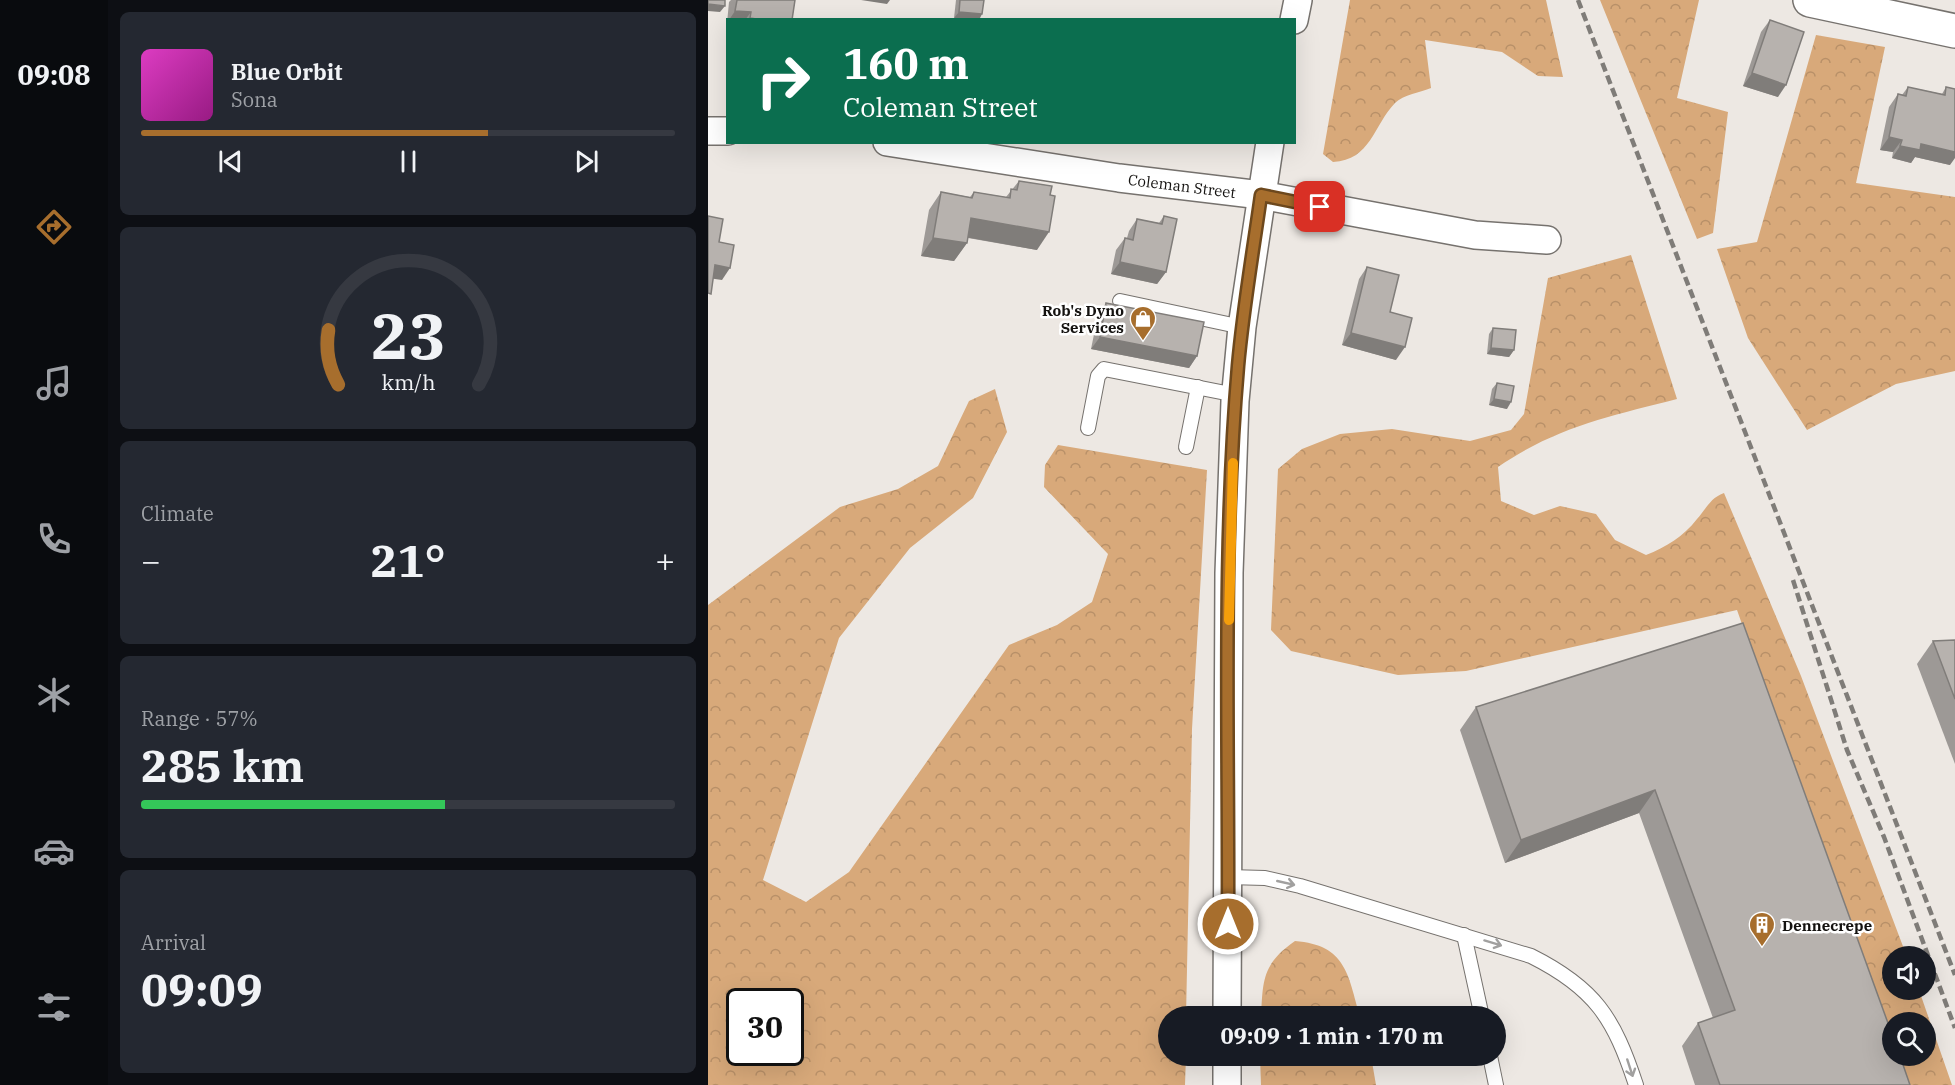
<!DOCTYPE html>
<html lang="en">
<head>
<meta charset="utf-8">
<style>
	:root { --surface:#171b24; --page:#242831; --text:#f1f3f6; --muted:#9ea1a6; --line:#363941; --accent:#a76e2d }
	body { margin:0; font-family:"IBM Plex Serif",serif; background:var(--page); color:var(--text); height:100vh; display:flex; flex-direction:column; font-size:22px; white-space:nowrap }
	* { box-sizing:border-box; margin:0 }
	p { font-size:20px; color:var(--muted) }
	.icon { flex:none; width:33px; height:33px; fill:none; stroke:currentColor; stroke-width:2; stroke-linecap:round; stroke-linejoin:round }
	.map { position:relative; flex:1; overflow:hidden }
	.details { display:flex; flex-direction:column; gap:12px; padding:12px; background:#0d0f14; width:600px }
	.details>* { flex:none }
	.top-card { position:absolute; left:18px; top:18px; width:570px; height:126px; border-radius:0px; box-shadow:0 6px 24px #0002; background:#0b6e4f; color:#fff; overflow:hidden }
	.fabs { position:absolute; left:1174px; top:946px; display:grid; gap:12px }
	.fabs a { display:grid; place-items:center; width:54px; height:54px; border-radius:50%; background:var(--surface); box-shadow:0 6px 24px #0002; font-size:30px }
	.speed { position:absolute; left:18px; top:988px; display:flex; gap:12px; font-size:30px; font-weight:700; text-align:center }
	.speed>* { display:grid; place-content:center; width:78px; height:78px; border-radius:50%; background:var(--surface); box-shadow:0 6px 24px #0002; line-height:1 }
	.speed .limit { border:3px solid #111; border-radius:9px; background:#fff; color:#111 }
	.pin { position:absolute; display:grid; place-items:center; width:51px; height:51px; color:#fff; margin:-26px; border-radius:12px; box-shadow:0 3px 9px #0006 }
	.me { position:absolute; width:66px; margin:-33px; rotate:0deg; stroke-linejoin:round; filter:drop-shadow(0 0 4px #0008) }
	.turn { display:flex; align-items:center; gap:21px; height:126px; padding:0 18px; font-size:27px }
	.turn .icon { width:78px; height:78px; stroke-width:2.5 }
	.turn b { display:block; font-size:42px; line-height:51px }
	.big { font-size:45px; font-weight:700; line-height:1.1 }
	.details .tile { flex:1; display:flex; flex-direction:column; justify-content:center; gap:9px; min-width:0; padding:0 21px; border-radius:9px; background:var(--page) }
	.details .dial { align-items:center; gap:0 }
	.dial svg { height:156px; overflow:visible; fill:none; stroke:var(--line); stroke-width:7; stroke-linecap:round; text-anchor:middle }
	.dial text { fill:var(--text); stroke:none }
	.song { display:flex; align-items:center; gap:18px }
	.cover { width:72px; height:72px; border-radius:9px; background:linear-gradient(135deg,hsl(310 70% 55%),hsl(310 70% 35%)) }
	.played { height:6px; border-radius:3px; background:linear-gradient(90deg,var(--accent) 65%,var(--line) 65%) }
	.keys { display:flex; justify-content:space-around; direction:ltr }
	.heat { display:flex; justify-content:space-between; align-items:center; font-size:33px; direction:ltr }
	.charge { height:9px; border-radius:4px; background:linear-gradient(90deg,#34c759 57%,var(--line) 0) }
	.trip { position:absolute; left:450px; top:1006px; width:348px; height:60px; border-radius:30px; background:var(--surface); box-shadow:0 6px 24px #0002; font-weight:700; line-height:60px; text-align:center }
	main { display:flex; flex:1; min-height:0 }
	.menu { display:flex; flex-direction:column; width:108px; justify-content:space-around; align-items:center; background:#090b0e; color:var(--muted) }
	.menu .icon { width:42px; height:42px }
	.menu .on { color:var(--accent) }
	.menu b { font-size:27px; color:var(--text) }
	.map>svg:first-child { display:block }
	.forest { fill:url(#forest-crowns); fill-rule:evenodd }
	.lines { fill:none; stroke-linecap:round; stroke-linejoin:round }
	.service-casing { stroke:#76726e; stroke-width:16 }
	.minor-casing { stroke:#76726e; stroke-width:30 }
	.secondary-casing { stroke:#76726e; stroke-width:36 }
	.service { stroke:#fff; stroke-width:14 }
	.minor { stroke:#fff; stroke-width:27 }
	.secondary { stroke:#fff; stroke-width:33 }
	.rail { stroke:#7f7c78; stroke-width:4.5; stroke-dasharray:9 4.5; stroke-linecap:butt }
	.wall { fill:#9d9996 }
	.shaded-wall { fill:#807d7a }
	.building { fill:#b7b2ae; stroke:#807d7a; stroke-width:1.5 }
	.oneway { stroke:#a1a09f }
	.route-casing { stroke:#6d481d; stroke-width:15 }
	.route { stroke:#a76e2d; stroke-width:10 }
	.slow { stroke:#f59e0b; stroke-width:10 }
	.labels { text-anchor:middle; dominant-baseline:central; stroke-width:5; stroke-linejoin:round; paint-order:stroke }
	.street-label { font-size:15px; fill:#141210; stroke:#fff }
	.poi-label { font-size:15px; font-weight:bold; fill:#141210; stroke:#fff; text-anchor:end }
</style>
</head>
<body>
<main>
<nav class="menu">
<b>09:08</b>
<svg class="icon on" aria-label="directions" viewBox="0 0 24 24"><path d="M12 3l9 9-9 9-9-9zM9 14v-3h6M13 9l2 2-2 2"/></svg>
<svg class="icon" aria-label="music" viewBox="0 0 24 24"><path d="M9 18V5l10-2v13"/><circle cx="6" cy="18" r="3"/><circle cx="16" cy="16" r="3"/></svg>
<svg class="icon" aria-label="phone" viewBox="0 0 24 24"><path d="M5 4h4l2 5-3 2q2 4 5 5l2-3 5 2v4C11 20 4 13 5 4z"/></svg>
<svg class="icon" aria-label="climate" viewBox="0 0 24 24"><path d="M12 3v18M4 7l16 10M4 17L20 7"/></svg>
<svg class="icon" aria-label="car" viewBox="0 0 24 24"><path d="M5 17H2v-5l4-1 3-4h7l3 4 3 1v5h-3M9 17h6M6 11h13"/><circle cx="7" cy="17" r="2"/><circle cx="17" cy="17" r="2"/></svg>
<svg class="icon" aria-label="filters" viewBox="0 0 24 24"><path d="M4 7h16M4 17h16"/><circle cx="9" cy="7" r="2"/><circle cx="15" cy="17" r="2"/></svg>
</nav>
<section class="details">
<div class="tile">
<div class="song"><i class="cover"></i><div><b>Blue Orbit</b><p>Sona</p></div></div>
<div class="played"></div>
<div class="keys"><svg class="icon" aria-label="previous" viewBox="0 0 24 24"><path d="M18 5L8 12l10 7zM5 5v14"/></svg><svg class="icon" aria-label="pause" viewBox="0 0 24 24"><path d="M8 5v14M16 5v14"/></svg><svg class="icon" aria-label="next" viewBox="0 0 24 24"><path d="M6 5l10 7-10 7zM19 5v14"/></svg></div>
</div>
<div class="tile dial"><svg viewBox="0 0 100 80">
<path d="M14 69A42 42 0 1 1 86 69"/>
<path d="M14 69A42 42 0 0 1 9 41" stroke="#a76e2d"/>
<text x="50" y="56" font-size="32" font-weight="700">23</text>
<text x="50" y="72" font-size="11">km/h</text>
</svg></div>
<div class="tile"><p>Climate</p>
<div class="heat"><a>−</a><b class="big">21°</b><a>+</a></div>
</div>
<div class="tile"><p>Range · 57%</p><b class="big">285 km</b><div class="charge"></div></div>
<div class="tile"><p>Arrival</p><b class="big">09:09</b></div>
</section>
<div class="map">
<svg width="1247" height="1085" viewBox="0 0 1247 1085">
	<defs>
		<pattern id="forest-crowns" width="20" height="18" patternUnits="userSpaceOnUse" patternTransform="scale(1.5)"><rect width="20" height="18" fill="#d8a97a"/><path d="M2 6a3 3 0 1 1 6 0M12 15a3 3 0 1 1 6 0" fill="none" stroke="#b89068"/></pattern>
	</defs>
	<rect width="100%" height="100%" fill="#ede8e3"/>
	<g class="forest">
		<path d="M642,0H838L855,77L830,76L794,52L717,40L723,88C713,92 695,95 687,103C665,126 663,160 625,162L615,154Z"/>
		<polygon points="892,0 991,0 969,98 1020,112 1005,233 989,239"/>
		<polygon points="1108,35 1177,47 1148,183 1247,197 1247,371 1188,384 1099,430 1040,338 1009,249 1049,242"/>
		<path d="M923,255L969,399C903,416 848,427 790,467L793,501L826,515L852,506L888,514L907,540L938,555C958,547 975,537 989,519C999,508 1002,498 1016,493L1093,676L1199,957H1185V990H1211L1244,1085H1197L1186,1056H1218V1023H1185V1052L1029,610L758,671L690,675L583,651L563,630L570,469L594,449L632,434L684,429L762,441L803,430L816,414L840,278Z"/>
		<path d="M287,389L299,432L265,498L202,548L131,638L55,880L98,902L141,872L301,645L349,625L384,602L400,554L336,487L337,465L350,445L499,470L484,729L478,1017H460V1056H478L477,1085H0V605L132,507L190,489L230,466L261,401ZM32,1002H82V1053H32Z"/>
		<path d="M587,941C638,945 640,974 652,1017H553C555,980 554,964 587,941Z"/>
		<polygon points="552,1056 663,1056 668,1085 553,1085"/>
	</g>
	<g class="lines">
		<defs>
			<g id="service">
				<polyline points="412,301 534,327"/>
				<polyline points="380,428 390,376 396,369 528,395"/>
				<polyline points="478,447 490,387"/>
				<path d="M520,877L557,878L592,886L823,956C887,988 906,1018 928,1085"/>
				<polyline points="756,935 774,1017"/>
				<polyline points="782,1056 788,1085"/>
			</g>
			<g id="minor">
				<polyline points="586,20 590,0"/>
				<polyline points="0,131 20,131"/>
				<polyline points="179,142 411,178 553,195 767,235 839,240"/>
				<polyline points="519,1017 521,573 527,401 534,327 562,142"/>
				<polyline points="519,1085 519,1056"/>
			</g>
			<polyline id="secondary" points="1102,0 1247,31"/>
		</defs>
		<use href="#service" class="service-casing"/>
		<use href="#minor" class="minor-casing"/>
		<use href="#secondary" class="secondary-casing"/>
		<use href="#service" class="service"/>
		<use href="#minor" class="minor"/>
		<use href="#secondary" class="secondary"/>
		<g class="rail">
			<polyline points="870,0 1247,975"/>
			<polyline points="1085,580 1139,750 1176,837 1247,1028"/>
		</g>
	</g>
	<g class="wall">
		<polygon points="23,0 87,0 84,20 20,20 19,23 21,2"/>
		<polygon points="248,0 276,0 246,18"/>
		<polygon points="1062,20 1070,97 1035,86 1053,32"/>
		<polygon points="1200,87 1234,94 1238,87 1242,165 1207,157 1203,163 1184,158 1185,152 1172,150 1181,107 1190,94 1194,95"/>
		<polygon points="311,181 329,250 260,238 259,243 246,261 213,256 221,210 233,192 262,197 266,192 298,197"/>
		<polygon points="456,216 458,272 449,284 403,274 408,250 417,238 419,238 421,231 429,219 451,223"/>
		<polygon points="659,267 688,360 634,345 651,279"/>
		<polygon points="398,303 489,356 481,368 383,349 390,315"/>
		<polygon points="785,328 806,350 801,357 779,354 781,334"/>
		<polygon points="789,383 799,409 781,405 784,389"/>
		<polygon points="1035,623 1202,1085 987,1085 974,1046 990,1023 1005,1018 931,813 797,863 752,730 768,707"/>
		<polygon points="1247,640 1247,764 1209,664 1225,641"/>
	</g>
	<g class="shaded-wall">
		<polygon points="153,0 182,0 179,4"/>
		<polygon points="0,4 17,6 12,12 0,11"/>
		<polygon points="27,11 43,12 37,20 21,20"/>
		<polygon points="251,12 274,14 271,20 246,18"/>
		<polygon points="1044,73 1078,85 1070,97 1035,86"/>
		<polygon points="1181,137 1194,140 1185,152 1172,150"/>
		<polygon points="1213,144 1247,152 1247,158 1242,165 1207,157 1203,163 1184,158 1192,146"/>
		<polygon points="263,218 341,232 329,250 251,236"/>
		<polygon points="225,238 259,243 246,261 213,256"/>
		<polygon points="412,262 458,272 449,284 403,274"/>
		<polygon points="7,265 22,268 14,280 0,278"/>
		<polygon points="643,333 697,347 688,360 634,345"/>
		<polygon points="392,337 489,356 481,368 383,349"/>
		<polygon points="783,348 806,350 801,357 779,354"/>
		<polygon points="786,399 803,402 799,409 781,405"/>
		<polygon points="947,790 931,813 797,863 813,840"/>
	</g>
	<g class="building">
		<polygon points="0,0 17,0 17,6 0,4"/>
		<polygon points="29,0 87,0 84,20 55,20 42,18 43,12 27,11"/>
		<polygon points="252,0 276,0 274,14 251,12"/>
		<polygon points="1062,20 1096,32 1078,85 1044,73"/>
		<polygon points="1200,87 1237,95 1238,87 1247,89 1247,152 1213,144 1212,150 1192,146 1194,140 1181,137 1190,94 1198,96"/>
		<polygon points="311,181 344,186 342,195 347,196 341,232 263,218 259,243 225,238 233,192 264,198 266,192 302,198 303,189 309,190"/>
		<polygon points="0,216 15,219 11,242 26,245 22,268 7,265 3,294 0,293"/>
		<polygon points="456,216 469,219 458,272 412,262 417,238 425,240 429,219 454,224"/>
		<polygon points="659,267 691,275 682,312 704,318 697,347 643,333"/>
		<polygon points="398,303 496,322 489,356 392,337"/>
		<polygon points="785,328 808,330 806,350 783,348"/>
		<polygon points="789,383 806,386 803,402 786,399"/>
		<polygon points="1035,623 1185,1037 1185,1056 1192,1056 1202,1085 1012,1085 990,1023 1027,1010 947,790 813,840 768,707"/>
		<polygon points="1247,640 1247,699 1225,641"/>
	</g>
	<defs><path id="oneway-shaft" d="M-6 0H5M1.5-3L5.5 0L1.5 3" fill="none" stroke-width="1.6" stroke-linecap="round" stroke-linejoin="round" transform="scale(1.5)"/></defs>
	<g class="oneway">
		<use href="#oneway-shaft" transform="translate(578 883) rotate(13)"/>
		<use href="#oneway-shaft" transform="translate(785 943) rotate(17)"/>
		<use href="#oneway-shaft" transform="translate(922 1068) rotate(72)"/>
	</g>
	<g class="lines">
		<defs>
			<path id="route" d="M520,924C521,738 514,551 530,366C535,309 545,252 553,195L612,207"/>
		</defs>
		<use href="#route" class="route-casing"/>
		<use href="#route" class="route"/>
		<polyline class="slow" points="521,620 525,463"/>
	</g>
	<defs>
		<symbol id="shop-pin" viewBox="-11 -11 22 30"><path d="M0 17L-7.5 6A9.5 9.5 0 1 1 7.5 6Z" fill="#a76e2d" stroke="#fff"/><path d="M-5-2.5h2.3a2.7 3.5 0 0 1 5.4 0H5L5.5 6h-11ZM-1.5-2.5h3a1.5 2.3 0 0 0-3 0Z" fill="#fff"/></symbol>
		<symbol id="building-pin" viewBox="-11 -11 22 30"><path d="M0 17L-7.5 6A9.5 9.5 0 1 1 7.5 6Z" fill="#a76e2d" stroke="#fff"/><path d="M-4-6H4V6H1V3H-1V6H-4ZM-2.5-4.3h1.7v1.8h-1.7ZM.8-4.3h1.7v1.8H.8ZM-2.5-1h1.7V.8h-1.7ZM.8-1h1.7V.8H.8Z" fill="#fff"/></symbol>
	</defs>
	<g fill-rule="evenodd">
		<use href="#shop-pin" x="420" y="304" width="30" height="40"/>
		<use href="#building-pin" x="1039" y="910" width="30" height="40"/>
	</g>
	<g class="labels">
		<g class="street-label">
			<text transform="translate(474 186) rotate(7)">Coleman Street</text>
		</g>
		<g class="poi-label">
			<text x="416" y="310">Rob's Dyno<tspan x="416" dy="17">Services</tspan></text>
			<text x="1074" y="925" text-anchor="start">Dennecrepe</text>
		</g>
	</g>
</svg>
<div class="fabs">
<a><svg class="icon" aria-label="sound" viewBox="0 0 24 24"><path d="M4 9h4l5-4v14l-5-4H4zM17 9q2 3 0 6"/></svg></a>
<a><svg class="icon" aria-label="search" viewBox="0 0 24 24"><circle cx="10" cy="10" r="6"/><path d="M15 15l6 6"/></svg></a>
</div>
<div class="speed"><div class="limit">30</div></div>
<div class="pin" style="left:612px;top:207px;background:#d93025"><svg class="icon" aria-label="arrive" viewBox="0 0 24 24"><path d="M6 21V4h12l-3 4 3 4H6"/></svg></div>
<svg class="me" style="left:520px;top:924px" viewBox="-20 -20 40 40"><circle r="17" fill="#a76e2d" stroke="#fff" stroke-width="3"/><path d="M0-11L8 9 0 5-8 9z" fill="#fff"/></svg>
<div class="trip">09:09 · 1 min · 170 m</div>
<div class="top-card">
<div class="turn"><svg class="icon" aria-label="right" viewBox="0 0 24 24"><path d="M7 20v-9h11M14 6l5 5-5 5"/></svg><div><b>160 m</b>Coleman Street</div></div>
</div>
</div>
</main>
</body>
</html>
